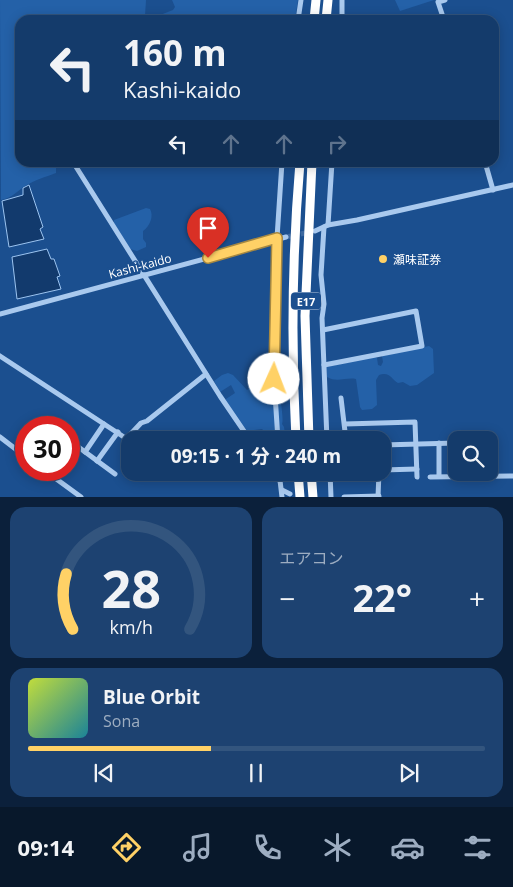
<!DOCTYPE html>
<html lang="ja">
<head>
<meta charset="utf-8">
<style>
	:root { --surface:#143b6b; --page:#1d4271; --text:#f1f3f6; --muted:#9dadc1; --line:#33557e; --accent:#ffd166 }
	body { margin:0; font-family:"Open Sans","Noto Sans JP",sans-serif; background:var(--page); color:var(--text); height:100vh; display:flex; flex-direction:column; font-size:19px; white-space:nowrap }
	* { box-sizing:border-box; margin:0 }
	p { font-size:16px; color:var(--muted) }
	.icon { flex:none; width:28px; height:28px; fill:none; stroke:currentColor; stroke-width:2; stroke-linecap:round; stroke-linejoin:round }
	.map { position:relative; height:497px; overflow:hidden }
	.side { display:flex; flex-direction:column; gap:10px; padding:10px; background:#0b203b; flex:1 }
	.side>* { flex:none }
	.banner { position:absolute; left:15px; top:15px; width:484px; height:152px; border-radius:15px; box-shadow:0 2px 12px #0003,0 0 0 1px var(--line); background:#143b6b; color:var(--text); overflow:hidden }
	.buttons { position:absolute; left:448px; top:431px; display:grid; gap:10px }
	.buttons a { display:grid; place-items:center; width:50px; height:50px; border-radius:10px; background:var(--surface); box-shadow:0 2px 12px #0003,0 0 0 1px var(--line); font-size:25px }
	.speed { position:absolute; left:15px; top:416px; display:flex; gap:10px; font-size:25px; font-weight:700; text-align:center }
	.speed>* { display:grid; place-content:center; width:65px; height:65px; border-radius:50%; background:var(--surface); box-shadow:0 2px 12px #0003,0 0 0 1px var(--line); line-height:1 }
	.speed .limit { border:8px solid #d22; background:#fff; color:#111 }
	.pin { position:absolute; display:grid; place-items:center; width:42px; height:42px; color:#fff; margin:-51px -21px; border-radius:50% 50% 50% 0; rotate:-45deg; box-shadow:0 0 5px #0007 }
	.pin .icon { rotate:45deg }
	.me { position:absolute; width:55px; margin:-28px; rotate:2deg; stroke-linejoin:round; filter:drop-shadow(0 0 4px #0008) }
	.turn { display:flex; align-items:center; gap:18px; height:105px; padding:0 25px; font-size:22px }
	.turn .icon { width:65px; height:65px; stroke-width:2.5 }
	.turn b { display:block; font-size:35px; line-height:42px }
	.lanes { display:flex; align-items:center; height:48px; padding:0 25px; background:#0003; justify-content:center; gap:25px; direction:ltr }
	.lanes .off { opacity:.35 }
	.big { font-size:38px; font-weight:700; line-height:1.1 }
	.side .card { flex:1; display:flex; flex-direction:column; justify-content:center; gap:8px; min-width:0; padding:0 18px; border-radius:15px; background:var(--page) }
	.side .dial { align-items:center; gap:0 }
	.dial svg { height:130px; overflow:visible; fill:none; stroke:var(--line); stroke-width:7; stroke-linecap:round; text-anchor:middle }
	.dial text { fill:var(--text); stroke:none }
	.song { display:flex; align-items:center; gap:15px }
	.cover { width:60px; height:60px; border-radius:8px; background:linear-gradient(135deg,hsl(70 70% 55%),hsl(190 70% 35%)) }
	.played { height:5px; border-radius:2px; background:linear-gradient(90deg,var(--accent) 40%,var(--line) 40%) }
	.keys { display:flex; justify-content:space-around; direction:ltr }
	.heat { display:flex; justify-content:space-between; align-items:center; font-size:28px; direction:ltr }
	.side .tiles { flex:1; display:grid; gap:10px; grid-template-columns:1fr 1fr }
	.card:last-child { grid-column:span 2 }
	.trip { position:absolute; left:121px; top:431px; width:270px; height:50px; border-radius:15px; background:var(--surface); box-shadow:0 2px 12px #0003,0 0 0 1px var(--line); font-weight:700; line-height:50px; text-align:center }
	.tab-bar { display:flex; height:80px; justify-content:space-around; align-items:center; background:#08182b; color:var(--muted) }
	.tab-bar .icon { width:35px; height:35px }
	.tab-bar .selected { color:var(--accent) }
	.tab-bar b { font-size:22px; color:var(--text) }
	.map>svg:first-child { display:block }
	.green { fill:#2461a8 }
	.water { fill:#123a6d; stroke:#9cc4f0 }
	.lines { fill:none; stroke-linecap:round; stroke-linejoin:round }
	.street-tunnel { stroke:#3d69a0; stroke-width:5; stroke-dasharray:5 2.5; stroke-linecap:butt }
	.street { stroke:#a9c9ee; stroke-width:5 }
	.highway { stroke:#fff; stroke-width:9 }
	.route-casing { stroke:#a68842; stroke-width:12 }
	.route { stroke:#ffd166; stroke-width:9 }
	.poi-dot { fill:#ffd166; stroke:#1b4f8f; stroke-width:2 }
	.labels { text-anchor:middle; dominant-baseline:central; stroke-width:5; stroke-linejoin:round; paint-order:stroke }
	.shield { fill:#1b4f8f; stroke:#bbcadd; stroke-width:1 }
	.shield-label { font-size:11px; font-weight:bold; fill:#fff }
	.poi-label { font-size:12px; fill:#fff; stroke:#1b4f8f; text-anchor:start }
	.street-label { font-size:12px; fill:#fff; stroke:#1b4f8f }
</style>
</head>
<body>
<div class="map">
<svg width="513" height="497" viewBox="0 0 513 497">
	<rect width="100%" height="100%" fill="#1b4f8f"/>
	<g class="green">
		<path d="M0,0H146L145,16L134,20H20V162L53,163L56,167V173C45,177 35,180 25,186C16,192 12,198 1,200Z"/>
		<polygon points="172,0 298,0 295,20 154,20 155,17 173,10 175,7"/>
		<polygon points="395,0 434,0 400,11"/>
		<path d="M146,208L150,209C154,216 150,226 143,231V239L146,243V247L137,251L130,249L114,223V220Z"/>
		<path d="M429,346L433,349L434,373L417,385L410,386L403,382L398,383C391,379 390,371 379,375L376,380L377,405L372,409L362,410L360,407L356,379C346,377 337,383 327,377L326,367L375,357L377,358L378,365L381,366L383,362L382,356Z"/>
		<path d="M268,369L273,384L278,386C280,394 284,420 282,424L284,427L285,434L273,432L267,434L262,429L247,431L226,402V399L235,393L231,385L220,392L214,381L222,375L228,373L233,375L247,390L259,382L260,378Z"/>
	</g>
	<g class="water">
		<polygon points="29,185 43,227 40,229 44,239 9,247 2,201 23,195 23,188"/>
		<polygon points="47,249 51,259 54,259 60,276 57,277 61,289 17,299 12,257"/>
	</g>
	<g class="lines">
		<polyline class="street-tunnel" points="286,237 310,232"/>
		<g class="street">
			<polyline points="298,20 301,0"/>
			<polyline points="342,20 342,0"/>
			<polyline points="444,20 438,2 445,0"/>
			<polyline points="73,162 220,396 250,440"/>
			<polyline points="485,162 493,190"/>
			<polyline points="328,225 332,162"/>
			<polyline points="324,227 321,275 324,304 322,318 327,440"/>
			<polyline points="315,231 328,225 357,220 513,185"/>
			<polyline points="0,314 286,237"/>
			<polyline points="323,330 416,311 422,346 324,365"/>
			<polyline points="0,356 130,441"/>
			<polyline points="341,398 346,440"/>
			<polyline points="345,424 415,422 417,477"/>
			<polyline points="0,437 26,457"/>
			<polyline points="127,438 141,423 147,421 206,374"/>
			<polyline points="278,440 274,379 277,238 282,162"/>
			<polyline points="439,443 439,476"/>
			<polyline points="382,445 456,443"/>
			<polyline points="77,446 115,474"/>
			<polyline points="85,452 104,424"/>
			<polyline points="97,461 118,432"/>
			<polyline points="44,470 81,497"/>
			<polyline points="382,470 417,469"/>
			<polyline points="270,472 280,481"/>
			<polyline points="279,472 282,497"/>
			<polyline points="330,472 331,497"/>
			<polyline points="430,477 513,476"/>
			<polyline points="282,490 290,494"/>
			<polyline points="344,497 379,496"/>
			<polyline points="378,497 379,472"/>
		</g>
		<g class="highway">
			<polyline points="314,20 316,0"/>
			<polyline points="326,20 328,0"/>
			<path d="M296,440C291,347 292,255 300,162"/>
			<polyline points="309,440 305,316 312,162"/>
			<polyline points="298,472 300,497"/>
			<polyline points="311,472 313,497"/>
		</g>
	</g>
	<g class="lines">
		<defs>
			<polyline id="route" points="208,258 277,238 274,379"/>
		</defs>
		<use href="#route" class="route-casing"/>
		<use href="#route" class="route"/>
	</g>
	<circle class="poi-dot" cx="383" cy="259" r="5"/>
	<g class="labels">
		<rect class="shield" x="291" y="292.5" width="30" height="17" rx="4"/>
		<g class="shield-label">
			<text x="306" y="301">E17</text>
		</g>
		<g class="poi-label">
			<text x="393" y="259">瀬味証券</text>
		</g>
		<g class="street-label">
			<text transform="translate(140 266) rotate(-15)">Kashi-kaido</text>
		</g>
	</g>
</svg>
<div class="buttons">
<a><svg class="icon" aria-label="search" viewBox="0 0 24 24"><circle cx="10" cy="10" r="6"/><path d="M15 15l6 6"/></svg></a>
</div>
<div class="speed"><div class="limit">30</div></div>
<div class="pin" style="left:208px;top:258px;background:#d93025"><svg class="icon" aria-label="arrive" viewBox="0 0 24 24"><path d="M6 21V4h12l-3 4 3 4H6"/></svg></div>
<svg class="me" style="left:274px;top:379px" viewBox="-20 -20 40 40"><circle r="19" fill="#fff"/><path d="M0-13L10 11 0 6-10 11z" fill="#ffd166"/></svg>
<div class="trip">09:15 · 1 分 · 240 m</div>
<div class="banner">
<div class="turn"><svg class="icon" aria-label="left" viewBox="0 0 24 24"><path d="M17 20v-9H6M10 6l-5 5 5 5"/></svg><div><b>160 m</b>Kashi-kaido</div></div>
<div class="lanes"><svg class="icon" aria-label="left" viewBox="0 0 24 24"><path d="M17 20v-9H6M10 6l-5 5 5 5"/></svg><svg class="icon off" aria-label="ahead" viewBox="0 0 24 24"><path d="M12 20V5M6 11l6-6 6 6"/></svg><svg class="icon off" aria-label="ahead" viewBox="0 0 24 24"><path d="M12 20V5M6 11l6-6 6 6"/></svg><svg class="icon off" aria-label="right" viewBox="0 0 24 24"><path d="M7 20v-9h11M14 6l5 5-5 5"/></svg></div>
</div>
</div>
<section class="side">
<div class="tiles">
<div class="card dial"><svg viewBox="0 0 100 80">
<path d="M14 69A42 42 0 1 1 86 69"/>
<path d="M14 69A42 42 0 0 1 10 35" stroke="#ffd166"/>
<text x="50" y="56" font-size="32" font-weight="700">28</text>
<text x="50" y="72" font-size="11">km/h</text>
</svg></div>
<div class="card"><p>エアコン</p>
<div class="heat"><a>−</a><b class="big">22°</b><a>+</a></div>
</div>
<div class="card">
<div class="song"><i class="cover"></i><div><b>Blue Orbit</b><p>Sona</p></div></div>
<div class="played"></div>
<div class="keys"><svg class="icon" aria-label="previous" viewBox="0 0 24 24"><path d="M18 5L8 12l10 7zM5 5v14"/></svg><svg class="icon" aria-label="pause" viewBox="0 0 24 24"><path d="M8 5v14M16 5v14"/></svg><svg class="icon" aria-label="next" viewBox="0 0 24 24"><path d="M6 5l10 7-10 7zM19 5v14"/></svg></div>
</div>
</div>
</section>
<nav class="tab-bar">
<b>09:14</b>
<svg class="icon selected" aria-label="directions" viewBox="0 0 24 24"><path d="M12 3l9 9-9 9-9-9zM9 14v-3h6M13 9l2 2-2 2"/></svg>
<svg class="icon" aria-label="music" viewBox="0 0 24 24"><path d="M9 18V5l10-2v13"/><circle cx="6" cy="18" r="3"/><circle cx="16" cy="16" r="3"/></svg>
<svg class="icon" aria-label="phone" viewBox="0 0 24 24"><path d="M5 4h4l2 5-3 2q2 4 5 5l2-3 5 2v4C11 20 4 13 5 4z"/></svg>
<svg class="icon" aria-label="climate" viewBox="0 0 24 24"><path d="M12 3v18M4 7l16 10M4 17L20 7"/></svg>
<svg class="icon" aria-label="car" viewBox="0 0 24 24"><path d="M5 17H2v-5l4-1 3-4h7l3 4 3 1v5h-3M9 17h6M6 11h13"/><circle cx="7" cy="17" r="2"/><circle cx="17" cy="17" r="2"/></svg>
<svg class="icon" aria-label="filters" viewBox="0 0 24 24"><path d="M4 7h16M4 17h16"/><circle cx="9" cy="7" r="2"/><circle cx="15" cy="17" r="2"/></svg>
</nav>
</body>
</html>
